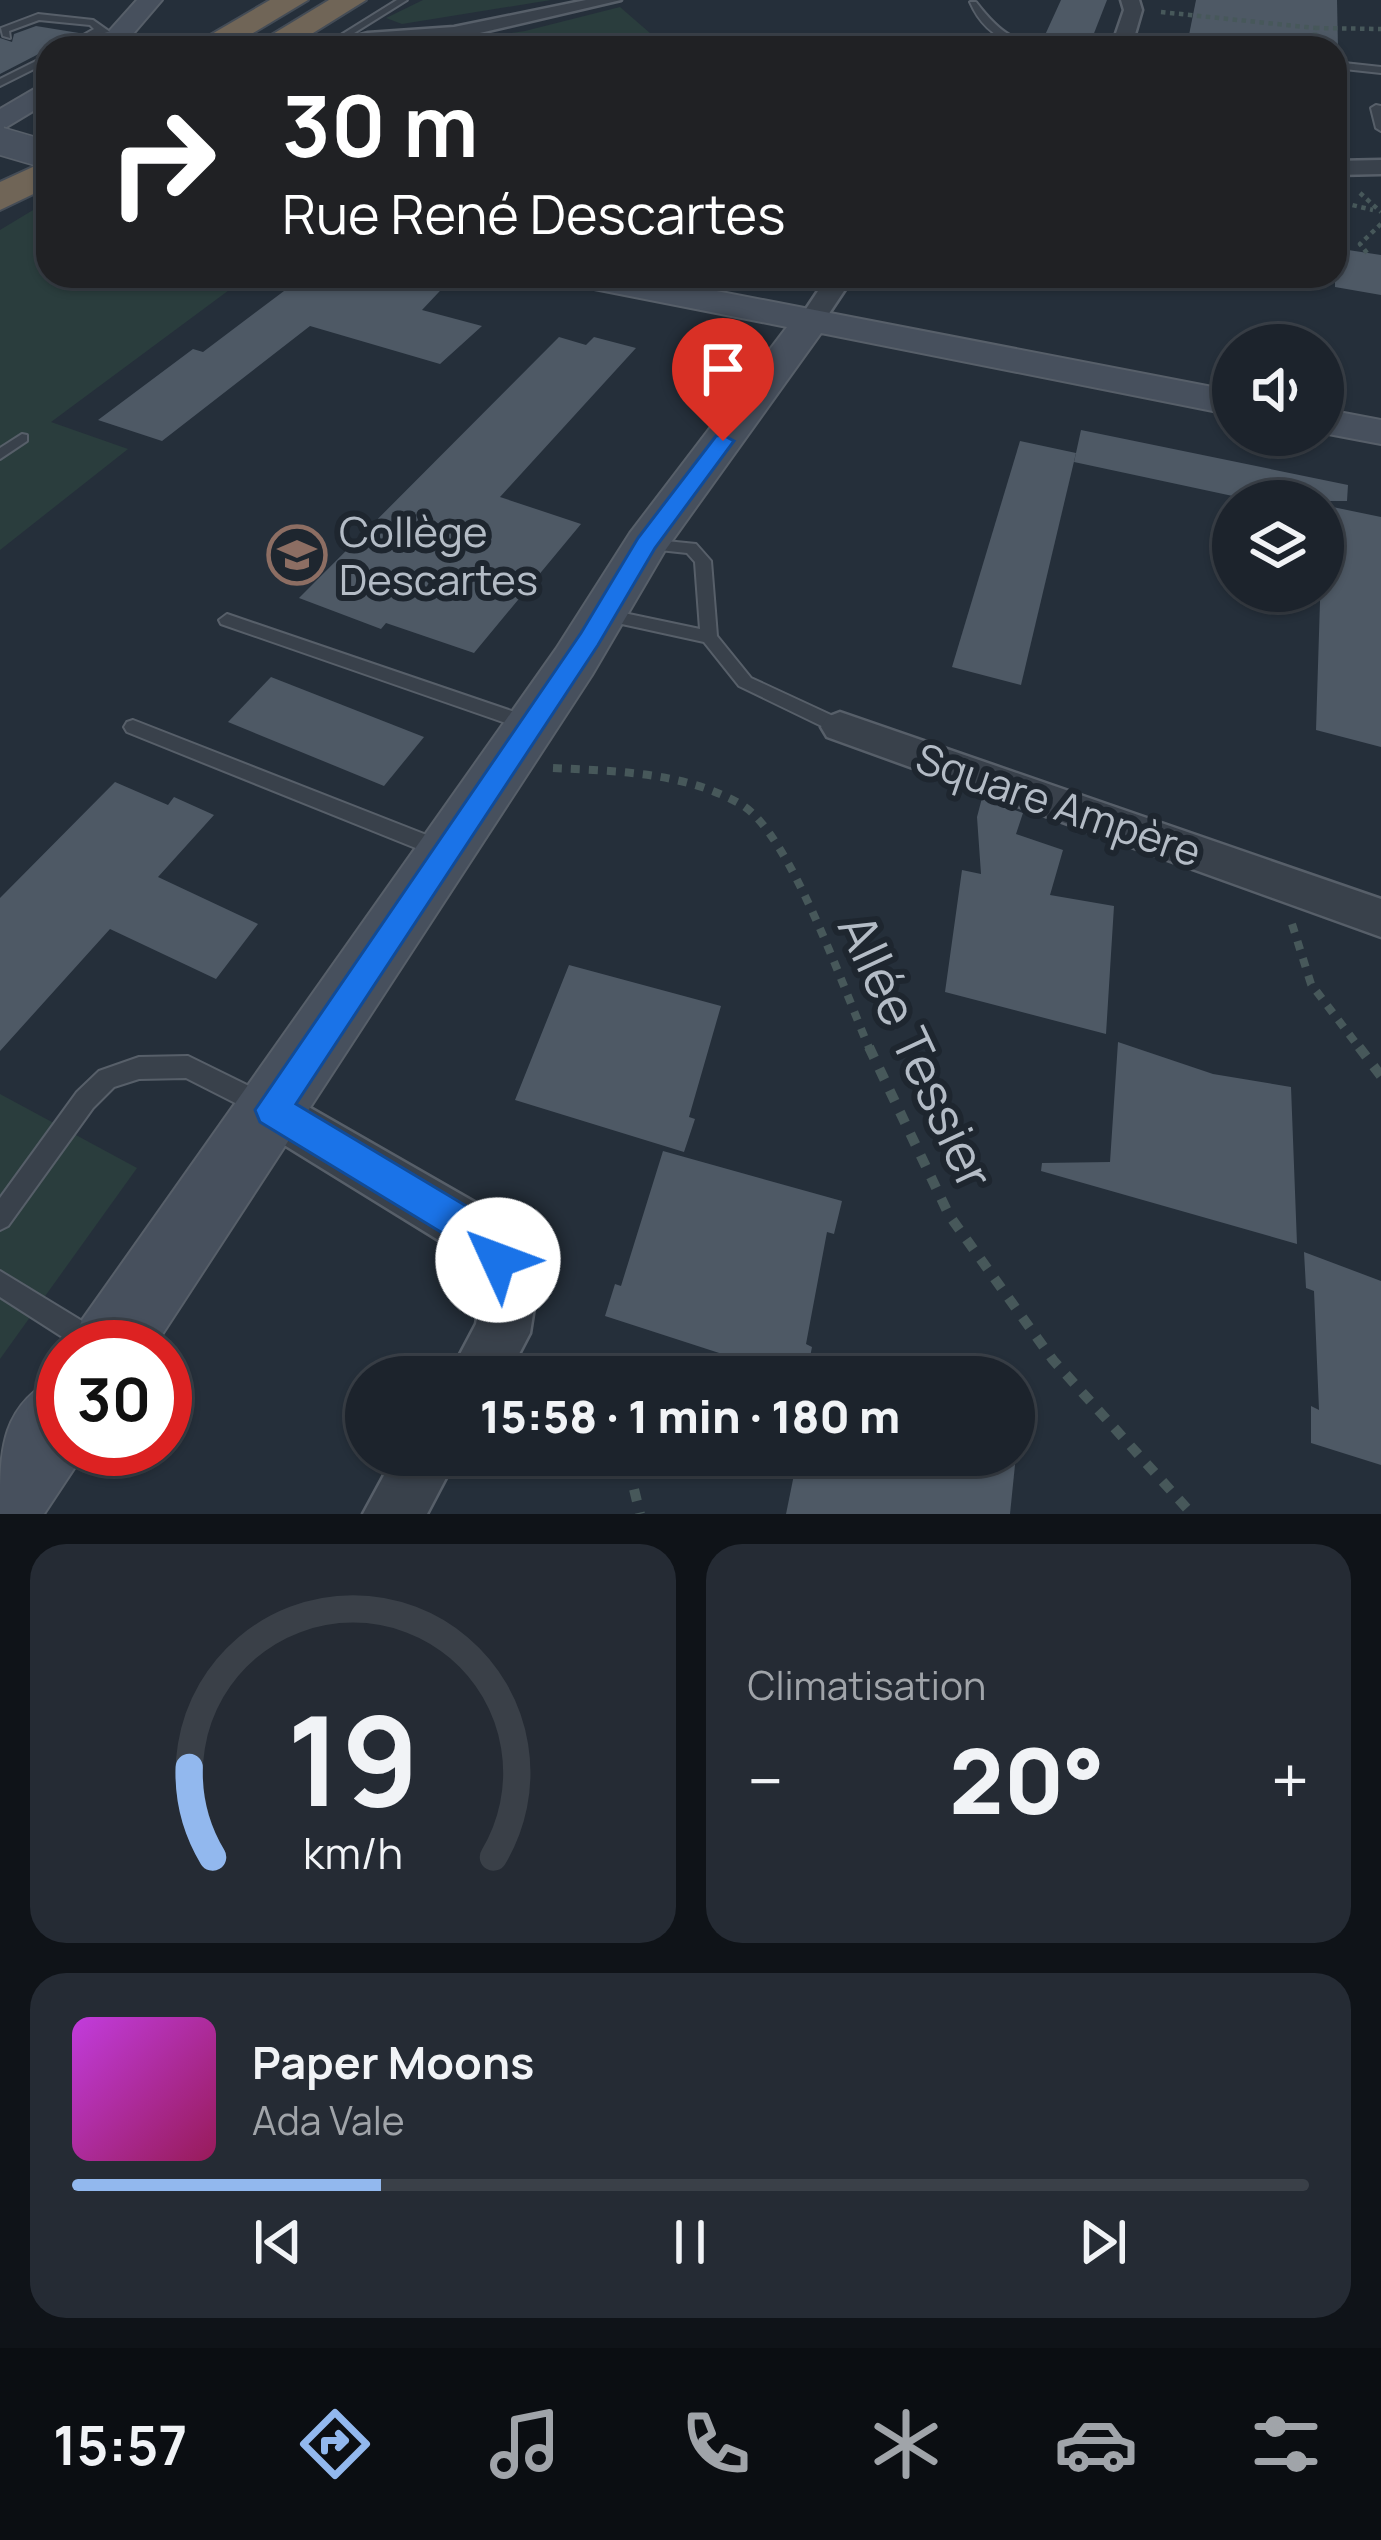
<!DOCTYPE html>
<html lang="fr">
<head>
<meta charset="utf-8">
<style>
	:root { --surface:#1c232c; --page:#252b34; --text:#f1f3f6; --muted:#a0a4a9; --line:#3a4048; --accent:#92b8ee }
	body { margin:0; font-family:Manrope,sans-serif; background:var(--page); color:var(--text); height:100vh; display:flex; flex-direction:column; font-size:45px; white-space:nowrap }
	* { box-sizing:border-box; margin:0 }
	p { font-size:39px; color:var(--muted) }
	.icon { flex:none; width:66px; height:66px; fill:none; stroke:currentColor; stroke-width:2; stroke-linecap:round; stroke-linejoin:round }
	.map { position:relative; height:1514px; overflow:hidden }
	.drawer { display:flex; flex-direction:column; gap:30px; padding:30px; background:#0f1318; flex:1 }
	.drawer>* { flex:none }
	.guide { position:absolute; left:36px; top:36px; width:1311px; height:252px; border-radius:36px; box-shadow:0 3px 9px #0004,0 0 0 3px var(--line); background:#202124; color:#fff; overflow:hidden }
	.tools { position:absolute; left:1212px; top:324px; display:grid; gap:24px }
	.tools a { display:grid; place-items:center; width:132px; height:132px; border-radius:50%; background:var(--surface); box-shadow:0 3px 9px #0004,0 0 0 3px var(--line); font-size:60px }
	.speed { position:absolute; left:36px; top:1320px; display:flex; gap:24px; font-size:60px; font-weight:700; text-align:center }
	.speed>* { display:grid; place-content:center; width:156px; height:156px; border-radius:50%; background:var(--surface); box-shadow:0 3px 9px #0004,0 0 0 3px var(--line); line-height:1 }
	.speed .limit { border:18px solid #d22; background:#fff; color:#111 }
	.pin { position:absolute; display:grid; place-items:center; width:102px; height:102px; color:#fff; margin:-123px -51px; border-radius:50% 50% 50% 0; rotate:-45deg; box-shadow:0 0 12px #0007 }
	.pin .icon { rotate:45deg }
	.me { position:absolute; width:132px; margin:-66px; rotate:313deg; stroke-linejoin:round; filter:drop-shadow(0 0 9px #0008) }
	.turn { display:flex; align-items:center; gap:42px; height:252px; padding:0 48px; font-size:54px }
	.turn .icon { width:156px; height:156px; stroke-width:2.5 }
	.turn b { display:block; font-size:84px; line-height:102px }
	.big { font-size:90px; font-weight:800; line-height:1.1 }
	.drawer .widget { flex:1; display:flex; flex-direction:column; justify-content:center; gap:18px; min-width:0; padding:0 42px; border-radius:36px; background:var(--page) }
	.drawer .dial { align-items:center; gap:0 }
	.dial svg { height:312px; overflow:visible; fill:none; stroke:var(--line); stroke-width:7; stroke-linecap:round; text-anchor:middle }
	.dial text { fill:var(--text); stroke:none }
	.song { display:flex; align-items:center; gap:36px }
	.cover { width:144px; height:144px; border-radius:18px; background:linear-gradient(135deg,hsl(290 70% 55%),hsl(330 70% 35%)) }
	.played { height:12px; border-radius:6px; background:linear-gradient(90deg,var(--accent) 25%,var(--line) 25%) }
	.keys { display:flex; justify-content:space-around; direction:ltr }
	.heat { display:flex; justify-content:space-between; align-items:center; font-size:66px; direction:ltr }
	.drawer .tiles { flex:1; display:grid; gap:30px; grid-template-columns:1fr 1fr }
	.widget:last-child { grid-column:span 2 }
	.trip { position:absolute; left:345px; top:1356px; width:690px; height:120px; border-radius:60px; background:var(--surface); box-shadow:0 3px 9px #0004,0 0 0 3px var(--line); font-weight:800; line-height:120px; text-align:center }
	.dock { display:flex; height:192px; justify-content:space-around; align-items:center; background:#0b0e12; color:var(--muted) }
	.dock .icon { width:84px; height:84px }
	.dock .on { color:var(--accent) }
	.dock b { font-size:54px; color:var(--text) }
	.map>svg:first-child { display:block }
	.green { fill:#2a3d3d }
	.building { fill:#4e5965 }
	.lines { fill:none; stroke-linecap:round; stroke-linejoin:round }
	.lane-casing { stroke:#575f69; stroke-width:4 }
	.street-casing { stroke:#575f69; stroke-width:5 }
	.secondary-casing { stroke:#575f69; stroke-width:4 }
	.highway-casing { stroke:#444c56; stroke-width:4 }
	.path-far2 { stroke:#47585a; stroke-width:4.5; stroke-dasharray:4.5 4.5; stroke-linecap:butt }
	.path-far1 { stroke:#47585a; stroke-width:8; stroke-dasharray:9 9; stroke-linecap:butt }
	.path { stroke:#47585a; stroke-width:10; stroke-dasharray:12 12; stroke-linecap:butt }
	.lane { fill:#39414b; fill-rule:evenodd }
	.street { fill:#39414b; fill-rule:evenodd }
	.secondary { fill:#47505d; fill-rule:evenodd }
	.highway { fill:#706557; fill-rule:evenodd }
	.secondary-bridge-casing { stroke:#575f69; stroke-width:30; stroke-linecap:butt }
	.secondary-bridge { stroke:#47505d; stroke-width:27 }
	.route { fill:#1a73e8; stroke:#114b97; stroke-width:3 }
	.labels { text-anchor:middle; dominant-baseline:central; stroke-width:12; stroke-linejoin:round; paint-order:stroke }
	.poi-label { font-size:42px; fill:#b4bcc6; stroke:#1e262f; text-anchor:start }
	.street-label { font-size:42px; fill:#b4bcc6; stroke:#1e262f }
	.near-street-label { font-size:51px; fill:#b4bcc6; stroke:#1e262f }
</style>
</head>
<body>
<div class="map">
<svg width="1381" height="1514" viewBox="0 0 1381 1514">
	<rect width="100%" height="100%" fill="#252f3a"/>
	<g class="green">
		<polygon points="423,0 551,0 402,24 386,18"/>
		<polygon points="620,7 658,40 600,48 413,48 525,31"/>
		<polygon points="48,201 48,276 248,276 51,422 128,449 0,550 0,230"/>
		<polygon points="0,1094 137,1168 0,1359"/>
	</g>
	<g class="building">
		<polygon points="1061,0 1107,0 1091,41 1045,35"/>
		<polygon points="1196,0 1337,0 1338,48 1271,48 1189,35"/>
		<polygon points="36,26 79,33 0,74 0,38 12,42 14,34"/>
		<polygon points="1335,248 1381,255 1381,295 1335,287"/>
		<polygon points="304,276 454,276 422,310 482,326 440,364 310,326 162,441 98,420 193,349 203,352"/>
		<polygon points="559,337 586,345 594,337 636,348 500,497 581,524 474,653 386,623 381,629 299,598"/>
		<polygon points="1081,430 1348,485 1347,501 1256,501 1074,462"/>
		<polygon points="1020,441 1076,453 1021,685 952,667"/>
		<polygon points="1323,505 1381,517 1381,747 1316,730"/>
		<polygon points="271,677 424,737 384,786 228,722"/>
		<polygon points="115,782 168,805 174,797 214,815 158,877 258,924 216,979 110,929 0,1051 0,898"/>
		<polygon points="982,798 1023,813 1016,834 1063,850 1050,895 1114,906 1106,1034 945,992 962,870 981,874 977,817"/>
		<polygon points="569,965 721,1006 689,1117 695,1119 684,1152 515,1100"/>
		<polygon points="1118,1042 1213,1074 1291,1087 1297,1244 1041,1171 1042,1163 1110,1162"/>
		<polygon points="663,1151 842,1201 834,1234 827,1232 806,1344 812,1347 806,1377 793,1377 605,1316 615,1284 621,1286"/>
		<polygon points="1304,1252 1381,1281 1381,1465 1311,1443 1311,1406 1319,1410 1314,1291 1306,1288"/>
		<polygon points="798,1455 1016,1455 1010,1514 786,1514"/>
	</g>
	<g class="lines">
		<defs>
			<g id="lane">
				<polygon points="397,0 407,0 335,45 328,43"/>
				<path d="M970,2H976C1020,59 1026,30 1078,48C1032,48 991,50 970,2Z"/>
				<polygon points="38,14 93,20 110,32 93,35 71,48 61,48 94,29 90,25 39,20 9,31 10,38 3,36 1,28"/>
				<polygon points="1122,42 1155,45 1159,48 1119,47"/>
				<polygon points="48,55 48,62 0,86 0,79"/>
				<polygon points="1335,62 1381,67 1381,73 1335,68"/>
				<polygon points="1376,105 1381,106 1381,131 1376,128 1371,108"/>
				<polygon points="22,434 27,435 27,441 0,459 0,448"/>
				<polygon points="646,539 696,544 711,561 717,636 751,678 846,722 849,727 846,732 834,732 739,686 704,642 599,619 597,615 605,609 700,629 695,562 687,553 641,548 638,544"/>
				<polygon points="227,614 535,719 538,724 529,731 221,624 219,620"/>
				<polygon points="133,720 447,843 450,849 447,855 440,857 433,855 127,732 124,727 127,722"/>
				<polygon points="188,1056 271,1097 274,1105 271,1113 263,1116 255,1113 186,1078 139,1079 114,1087 93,1108 8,1226 0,1230 0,1198 77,1092 99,1071 139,1057"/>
				<polygon points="0,1271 110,1338 114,1347 78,1347 0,1297"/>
			</g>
			<g id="street">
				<polygon points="586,0 621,0 454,39 313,48 368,33 454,27"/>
				<polygon points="1121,0 1139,0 1142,10 1131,48 1111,48 1124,10"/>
				<polygon points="1381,160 1381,174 1335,175 1335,161"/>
				<polygon points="828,276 854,276 820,327 802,327 798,321"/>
				<polygon points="840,712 1381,899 1381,937 827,737 821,727 827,717"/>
				<polygon points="272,1086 504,1219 538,1282 530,1333 507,1377 448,1377 476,1324 483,1286 466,1257 255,1127 248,1110 255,1093"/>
				<polygon points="395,1455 458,1455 427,1514 363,1514"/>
			</g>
			<g id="secondary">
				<polygon points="137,0 162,0 121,48 94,48"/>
				<polygon points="48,81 48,102 0,131 0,109"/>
				<polygon points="566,276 639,276 1233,391 1233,415 821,333 664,552 592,675 154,1347 71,1347 82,1320 556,649 630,533 787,327 584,287 572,283"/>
				<polygon points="1323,409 1381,420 1381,444 1323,433"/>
				<path d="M63,1374V1449H87L44,1514H0C0,1449 0,1403 63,1374Z"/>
			</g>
			<g id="highway">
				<polygon points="270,0 308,0 228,48 188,48"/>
				<polygon points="329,0 366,0 289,48 250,48"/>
				<polygon points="48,160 48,187 0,210 0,182"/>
			</g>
		</defs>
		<use href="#lane" class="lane-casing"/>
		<use href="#street" class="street-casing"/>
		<use href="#secondary" class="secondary-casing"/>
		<use href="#highway" class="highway-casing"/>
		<g class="path-far2">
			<polyline points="1161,12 1315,28"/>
			<polyline points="1315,37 1315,28 1381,29"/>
			<polyline points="575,48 638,37 696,45 690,48"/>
			<polyline points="1360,193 1381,212"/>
			<polyline points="1335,201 1373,210"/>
			<polyline points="1367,253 1360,244 1381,224"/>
		</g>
		<g class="path-far1">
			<path d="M553,768C616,771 686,772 742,805C791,835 845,993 870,1050"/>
			<polyline points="1292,924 1311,984 1361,1050"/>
		</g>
		<g class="path">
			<polyline points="869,1047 949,1215 1053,1360 1192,1514"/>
			<polyline points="1359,1047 1381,1076"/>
			<polyline points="608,1455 628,1464 640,1514"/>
		</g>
		<use href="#lane" class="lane"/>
		<use href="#street" class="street"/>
		<use href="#secondary" class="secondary"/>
		<use href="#highway" class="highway"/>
		<defs>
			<polyline id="secondary-bridge" points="0,141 48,155"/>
		</defs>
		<use href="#secondary-bridge" class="secondary-bridge-casing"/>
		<use href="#secondary-bridge" class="secondary-bridge"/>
	</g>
	<polygon class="route" points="723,435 734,441 655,548 598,645 296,1104 498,1225 516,1260 511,1273 498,1278 485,1273 472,1251 260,1122 255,1110 581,633 638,538 716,436"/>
	<defs>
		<symbol id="school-ring" viewBox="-11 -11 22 22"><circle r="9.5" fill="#1e262f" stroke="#8d6e63" stroke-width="1.5"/><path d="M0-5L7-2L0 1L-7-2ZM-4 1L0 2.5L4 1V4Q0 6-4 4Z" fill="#8d6e63"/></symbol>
	</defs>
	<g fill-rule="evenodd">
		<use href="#school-ring" x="264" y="522" width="66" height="66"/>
	</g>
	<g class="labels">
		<g class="poi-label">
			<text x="339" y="531">Collège<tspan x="339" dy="48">Descartes</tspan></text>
		</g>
		<g class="street-label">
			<text transform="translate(1059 804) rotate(19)">Square Ampère</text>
		</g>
		<g class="near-street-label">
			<text transform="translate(917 1051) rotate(65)">Allée Tessier</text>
		</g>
	</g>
</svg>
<div class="tools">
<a><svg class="icon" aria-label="sound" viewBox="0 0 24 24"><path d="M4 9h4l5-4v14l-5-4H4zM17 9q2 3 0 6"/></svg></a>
<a><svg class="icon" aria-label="layers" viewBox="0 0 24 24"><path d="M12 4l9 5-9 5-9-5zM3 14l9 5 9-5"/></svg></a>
</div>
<div class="speed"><div class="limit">30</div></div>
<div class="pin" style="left:723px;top:441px;background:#d93025"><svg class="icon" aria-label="arrive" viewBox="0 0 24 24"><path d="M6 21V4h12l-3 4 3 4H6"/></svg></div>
<svg class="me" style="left:498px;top:1260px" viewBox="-20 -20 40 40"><circle r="19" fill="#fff"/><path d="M0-13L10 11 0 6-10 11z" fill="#1a73e8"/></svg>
<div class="trip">15:58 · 1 min · 180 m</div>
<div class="guide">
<div class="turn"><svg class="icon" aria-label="right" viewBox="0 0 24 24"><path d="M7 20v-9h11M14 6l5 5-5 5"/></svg><div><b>30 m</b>Rue René Descartes</div></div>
</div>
</div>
<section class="drawer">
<div class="tiles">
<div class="widget dial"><svg viewBox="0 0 100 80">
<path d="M14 69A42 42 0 1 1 86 69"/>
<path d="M14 69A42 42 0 0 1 8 46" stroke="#92b8ee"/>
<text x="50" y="56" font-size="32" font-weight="700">19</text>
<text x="50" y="72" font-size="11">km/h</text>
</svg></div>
<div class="widget"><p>Climatisation</p>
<div class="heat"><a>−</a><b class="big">20°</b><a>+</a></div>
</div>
<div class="widget">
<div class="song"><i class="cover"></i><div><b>Paper Moons</b><p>Ada Vale</p></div></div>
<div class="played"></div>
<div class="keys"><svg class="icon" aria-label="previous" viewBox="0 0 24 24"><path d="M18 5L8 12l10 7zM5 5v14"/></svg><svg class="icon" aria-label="pause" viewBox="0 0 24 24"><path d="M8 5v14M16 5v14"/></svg><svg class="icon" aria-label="next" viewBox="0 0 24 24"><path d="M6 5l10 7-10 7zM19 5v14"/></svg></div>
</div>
</div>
</section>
<nav class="dock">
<b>15:57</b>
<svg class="icon on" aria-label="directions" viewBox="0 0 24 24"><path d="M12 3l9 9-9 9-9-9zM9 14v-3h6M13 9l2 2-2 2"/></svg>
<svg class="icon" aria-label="music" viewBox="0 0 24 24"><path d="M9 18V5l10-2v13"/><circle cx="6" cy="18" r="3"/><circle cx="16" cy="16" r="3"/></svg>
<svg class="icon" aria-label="phone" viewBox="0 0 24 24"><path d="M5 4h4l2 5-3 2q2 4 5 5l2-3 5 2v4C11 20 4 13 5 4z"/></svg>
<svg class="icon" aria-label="climate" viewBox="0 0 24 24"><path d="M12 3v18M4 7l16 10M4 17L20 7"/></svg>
<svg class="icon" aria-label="car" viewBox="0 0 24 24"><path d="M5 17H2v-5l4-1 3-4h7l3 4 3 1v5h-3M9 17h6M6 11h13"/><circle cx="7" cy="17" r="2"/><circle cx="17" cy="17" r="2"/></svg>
<svg class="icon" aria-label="filters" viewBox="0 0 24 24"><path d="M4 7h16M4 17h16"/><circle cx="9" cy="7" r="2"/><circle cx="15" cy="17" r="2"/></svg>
</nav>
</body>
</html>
